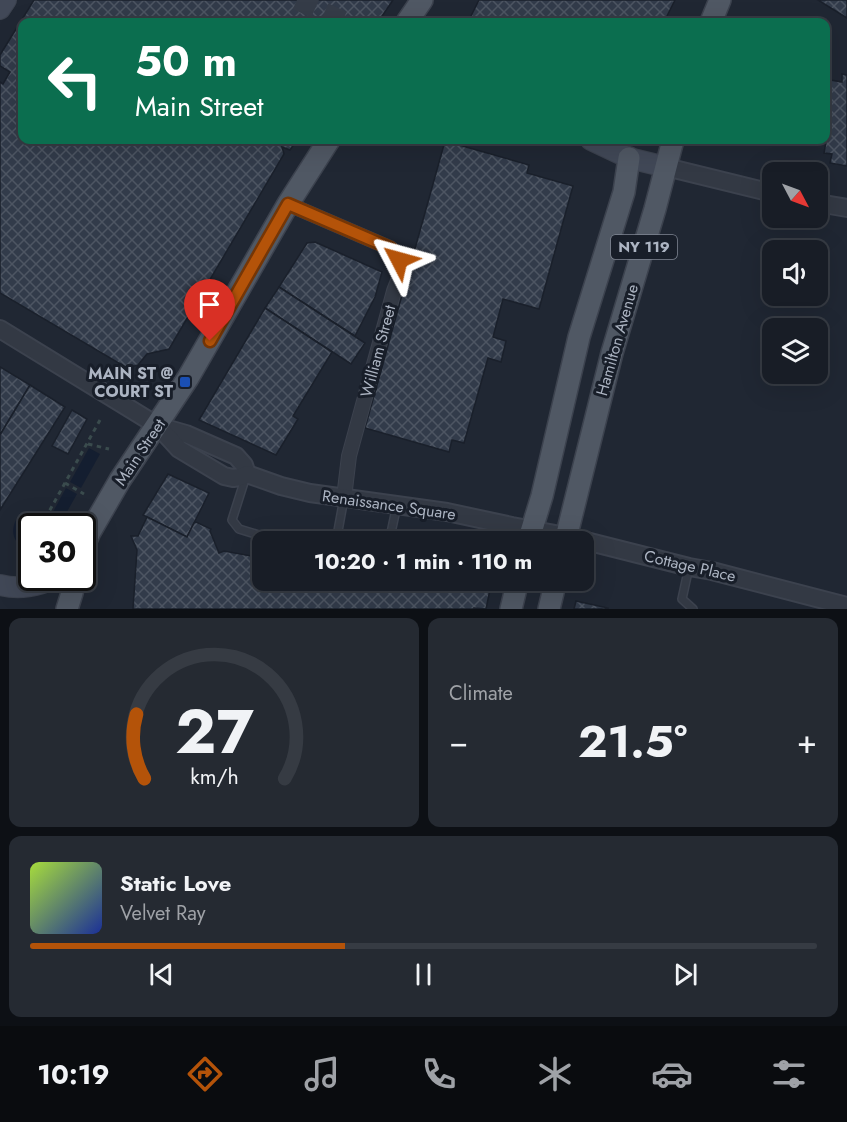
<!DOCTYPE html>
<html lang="en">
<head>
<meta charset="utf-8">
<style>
	:root { --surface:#181d26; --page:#252a32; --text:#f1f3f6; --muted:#9fa2a7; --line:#363b43; --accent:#b45309 }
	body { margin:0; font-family:Jost,sans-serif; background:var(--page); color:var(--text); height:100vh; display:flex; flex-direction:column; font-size:22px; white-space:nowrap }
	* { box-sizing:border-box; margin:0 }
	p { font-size:20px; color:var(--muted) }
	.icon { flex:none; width:33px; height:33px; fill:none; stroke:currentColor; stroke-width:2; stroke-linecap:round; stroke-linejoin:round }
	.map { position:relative; height:609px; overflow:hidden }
	.side { display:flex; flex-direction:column; gap:9px; padding:9px; background:#0d1015; flex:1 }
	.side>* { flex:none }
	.banner { position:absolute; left:18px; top:18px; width:812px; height:126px; border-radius:12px; box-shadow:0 6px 24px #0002,0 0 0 2px var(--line); background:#0b6e4f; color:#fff; overflow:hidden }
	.needle { width:39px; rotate:131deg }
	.tools { position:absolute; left:762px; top:162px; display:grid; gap:12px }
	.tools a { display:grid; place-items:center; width:66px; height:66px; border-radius:12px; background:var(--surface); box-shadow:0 6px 24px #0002,0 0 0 2px var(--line); font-size:30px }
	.speed { position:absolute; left:18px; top:513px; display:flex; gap:12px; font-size:30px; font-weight:700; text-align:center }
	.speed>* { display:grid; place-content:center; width:78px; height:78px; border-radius:50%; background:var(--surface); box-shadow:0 6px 24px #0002,0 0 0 2px var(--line); line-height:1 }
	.speed .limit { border:3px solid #111; border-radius:9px; background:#fff; color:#111 }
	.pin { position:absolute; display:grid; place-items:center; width:51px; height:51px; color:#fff; margin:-62px -26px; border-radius:50% 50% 50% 0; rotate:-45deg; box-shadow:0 0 6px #0007 }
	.pin .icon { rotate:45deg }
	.me { position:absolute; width:66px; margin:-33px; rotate:309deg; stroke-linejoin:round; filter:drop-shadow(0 0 4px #0008) }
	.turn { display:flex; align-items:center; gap:21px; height:126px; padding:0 18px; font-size:27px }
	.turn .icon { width:78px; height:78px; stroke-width:2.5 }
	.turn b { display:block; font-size:42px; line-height:51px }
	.big { font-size:45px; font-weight:700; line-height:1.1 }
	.side .tile { flex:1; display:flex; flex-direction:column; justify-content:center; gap:9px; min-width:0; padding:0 21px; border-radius:12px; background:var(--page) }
	.side .dial { align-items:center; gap:0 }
	.dial svg { height:156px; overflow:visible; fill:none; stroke:var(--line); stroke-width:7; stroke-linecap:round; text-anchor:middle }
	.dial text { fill:var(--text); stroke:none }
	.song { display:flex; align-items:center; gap:18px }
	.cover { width:72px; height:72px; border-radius:9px; background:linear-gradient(135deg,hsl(80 70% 55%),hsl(230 70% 35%)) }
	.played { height:6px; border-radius:3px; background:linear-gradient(90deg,var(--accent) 40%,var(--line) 40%) }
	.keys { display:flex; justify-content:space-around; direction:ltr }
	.heat { display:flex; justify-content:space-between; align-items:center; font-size:33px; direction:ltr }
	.side .tiles { flex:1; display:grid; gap:9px; grid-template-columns:1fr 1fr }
	.tile:last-child { grid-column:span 2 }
	.trip { position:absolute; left:252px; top:531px; width:342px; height:60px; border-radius:12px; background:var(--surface); box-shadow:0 6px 24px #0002,0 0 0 2px var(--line); font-weight:700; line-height:60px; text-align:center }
	.tab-bar { display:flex; height:96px; justify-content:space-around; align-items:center; background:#0a0c0f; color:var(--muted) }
	.tab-bar .icon { width:42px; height:42px }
	.tab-bar .on { color:var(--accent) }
	.tab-bar b { font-size:27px; color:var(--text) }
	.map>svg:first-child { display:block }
	.water { fill:#141e30 }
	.building { fill:url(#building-cross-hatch); stroke:#1a202b; stroke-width:1.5 }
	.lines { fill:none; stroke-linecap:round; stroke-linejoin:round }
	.secondary-tunnel { stroke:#353c48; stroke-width:20; stroke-dasharray:20 10; stroke-linecap:butt }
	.service-casing { stroke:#3c424e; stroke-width:10 }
	.minor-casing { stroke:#3c424e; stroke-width:16 }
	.tertiary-casing { stroke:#3c424e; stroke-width:20 }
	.secondary-casing { stroke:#3c424e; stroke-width:22 }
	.primary-casing { stroke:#3c424e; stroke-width:24 }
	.path { stroke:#3a4b4d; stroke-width:3; stroke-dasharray:4.5 4.5; stroke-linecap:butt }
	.service { stroke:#333944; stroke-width:7 }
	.minor { stroke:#333944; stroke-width:14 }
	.tertiary { stroke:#333944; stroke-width:16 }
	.secondary { stroke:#414857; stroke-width:20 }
	.primary { stroke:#505864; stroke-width:21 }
	.route-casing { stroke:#753606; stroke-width:15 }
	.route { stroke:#b45309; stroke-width:10 }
	.transit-dot { fill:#1a4fb4; stroke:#181e29; stroke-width:2 }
	.labels { text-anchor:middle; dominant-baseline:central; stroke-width:6; stroke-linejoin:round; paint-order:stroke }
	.shield { fill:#181e29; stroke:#808794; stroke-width:1.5 }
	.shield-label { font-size:15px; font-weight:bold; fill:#acb4c2 }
	.street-label { font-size:16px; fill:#acb4c2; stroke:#181e29 }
	.poi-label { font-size:16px; font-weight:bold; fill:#acb4c2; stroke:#181e29; text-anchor:end }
</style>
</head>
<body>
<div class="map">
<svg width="847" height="609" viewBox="0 0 847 609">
	<defs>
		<pattern id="building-cross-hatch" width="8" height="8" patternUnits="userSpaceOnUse" patternTransform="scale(1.5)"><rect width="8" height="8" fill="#323b4a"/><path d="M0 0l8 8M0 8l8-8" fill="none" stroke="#4d5562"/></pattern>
	</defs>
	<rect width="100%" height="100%" fill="#202733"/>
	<g class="water">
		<polygon points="89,448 100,454 81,488 70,482"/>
		<polygon points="66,488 77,494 59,526 53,526 47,523"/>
		<path d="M20,513L37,524L35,526H32L31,533L23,548C10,538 11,526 20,513Z"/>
	</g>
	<g class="building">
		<polygon points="34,0 393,0 378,22 22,22 22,140 297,140 290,150 282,147 284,154 169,349 147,354 138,365 127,368 0,293 0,82 3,84 10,72 0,66 0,55"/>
		<polygon points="479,0 675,0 664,22 473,22 469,20"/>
		<polygon points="818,0 847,0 847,18"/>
		<polygon points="842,74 847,75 847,166 830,163 832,154 824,153 827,136 825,136 825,79 842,82"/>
		<polygon points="445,141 529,165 527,173 573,186 539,309 503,299 493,337 506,341 501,362 488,358 464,443 452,440 449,452 365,428"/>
		<polygon points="315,242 382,272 375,297 355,336 279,287 307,243"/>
		<polygon points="279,287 365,343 351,364 265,308"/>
		<polygon points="265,308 332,352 293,416 298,419 276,455 199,420"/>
		<polygon points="0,367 30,385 0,435"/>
		<polygon points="30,385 65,407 0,510 0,435"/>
		<polygon points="72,410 87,419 68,454 52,446"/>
		<polygon points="168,474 209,493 187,537 143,515"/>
		<polygon points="147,517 187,537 194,523 196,522 211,529 210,531 219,553 224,551 251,556 265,530 297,536 294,542 262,542 262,580 354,580 379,586 385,580 492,580 486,609 474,608 474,609 133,609 137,550 131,536 138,536"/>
		<polygon points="576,601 608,608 608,609 574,609"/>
	</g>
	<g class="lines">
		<polyline class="secondary-tunnel" points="297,0 345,22"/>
		<defs>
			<g id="service">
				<polyline points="246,476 232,520 239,529 262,536"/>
				<polyline points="294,541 298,542"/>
				<polyline points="336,542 344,498"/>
				<polyline points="389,542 397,505"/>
				<polyline points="689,567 682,599 693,609"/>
			</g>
			<polyline id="minor" points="288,204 390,248 398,255 401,273 394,291 349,456 344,498"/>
			<g id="tertiary">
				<polyline points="666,167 772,193"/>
				<polyline points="818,203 847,208"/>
				<polyline points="0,329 158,426 186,434 236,456 244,465 247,474"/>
				<polyline points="158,426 179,449 224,476 233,478 240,477 247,474 281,486 310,493 447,512 512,526 566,536 689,567 712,571 847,606"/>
			</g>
			<g id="secondary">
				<polyline points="0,9 6,0"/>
				<polyline points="591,140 629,158 666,167"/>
				<path d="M0,585C20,590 37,586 56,578"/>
			</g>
			<g id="primary">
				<polyline points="407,22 422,0"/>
				<polyline points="711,22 720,0"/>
				<polyline points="528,542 542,496 579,337 624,192 629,158"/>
				<polyline points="565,542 612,353 655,209 673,140"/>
				<polyline points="82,550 90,532 120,480 188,378 288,204 329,140"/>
				<polyline points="67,609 72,593 75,578"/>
				<polyline points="511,609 518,580"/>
				<polyline points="549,609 556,580"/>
			</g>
		</defs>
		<use href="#service" class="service-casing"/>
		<use href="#minor" class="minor-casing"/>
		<use href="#tertiary" class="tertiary-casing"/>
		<use href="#secondary" class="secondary-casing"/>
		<use href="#primary" class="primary-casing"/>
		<g class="path">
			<polyline points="88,444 109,449"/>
			<polyline points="65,483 84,494"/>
			<polyline points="41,526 100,420"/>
			<polyline points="21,562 32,542"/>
		</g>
		<use href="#service" class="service"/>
		<use href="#minor" class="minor"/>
		<use href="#tertiary" class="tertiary"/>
		<use href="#secondary" class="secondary"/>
		<use href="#primary" class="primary"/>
	</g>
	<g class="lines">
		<defs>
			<polyline id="route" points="210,341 288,204 390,248 398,255 399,260"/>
		</defs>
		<use href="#route" class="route-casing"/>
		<use href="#route" class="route"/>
	</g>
	<rect class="transit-dot" x="179" y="376" width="12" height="12" rx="3"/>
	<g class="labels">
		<rect class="shield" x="611" y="235" width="66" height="24" rx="4.5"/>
		<g class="shield-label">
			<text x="644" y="247">NY 119</text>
		</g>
		<g class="street-label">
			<text transform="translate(617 340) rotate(-74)">Hamilton Avenue</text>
			<text transform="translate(378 351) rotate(-75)">William Street</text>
			<text transform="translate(140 452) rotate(-56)">Main Street</text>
			<text transform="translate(389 505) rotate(8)">Renaissance Square</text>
			<text transform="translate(690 566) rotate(13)">Cottage Place</text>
		</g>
		<g class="poi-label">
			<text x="173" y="373">MAIN ST @<tspan x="173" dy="18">COURT ST</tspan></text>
		</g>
	</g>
</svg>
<div class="tools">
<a><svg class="needle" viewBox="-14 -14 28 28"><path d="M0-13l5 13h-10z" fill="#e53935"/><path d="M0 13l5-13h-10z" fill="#9fa2a7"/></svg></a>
<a><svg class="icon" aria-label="sound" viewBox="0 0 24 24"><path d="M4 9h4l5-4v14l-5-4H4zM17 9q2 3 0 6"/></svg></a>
<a><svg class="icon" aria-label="layers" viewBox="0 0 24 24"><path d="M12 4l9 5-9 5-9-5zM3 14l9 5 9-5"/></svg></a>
</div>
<div class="speed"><div class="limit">30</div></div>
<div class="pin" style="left:210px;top:341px;background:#d93025"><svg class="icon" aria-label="arrive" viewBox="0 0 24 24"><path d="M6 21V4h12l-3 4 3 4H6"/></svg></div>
<svg class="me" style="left:399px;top:260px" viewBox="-20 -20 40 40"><path d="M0-17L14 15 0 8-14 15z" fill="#b45309" stroke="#fff" stroke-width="4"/></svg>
<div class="trip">10:20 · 1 min · 110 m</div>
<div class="banner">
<div class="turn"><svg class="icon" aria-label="left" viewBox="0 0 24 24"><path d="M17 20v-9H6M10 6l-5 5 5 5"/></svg><div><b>50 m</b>Main Street</div></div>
</div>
</div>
<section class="side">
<div class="tiles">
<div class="tile dial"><svg viewBox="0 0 100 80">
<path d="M14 69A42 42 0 1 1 86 69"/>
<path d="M14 69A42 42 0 0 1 10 36" stroke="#b45309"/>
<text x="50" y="56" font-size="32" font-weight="700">27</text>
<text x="50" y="72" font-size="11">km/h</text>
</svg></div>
<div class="tile"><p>Climate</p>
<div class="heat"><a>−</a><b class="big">21.5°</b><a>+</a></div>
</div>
<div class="tile">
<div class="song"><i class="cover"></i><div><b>Static Love</b><p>Velvet Ray</p></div></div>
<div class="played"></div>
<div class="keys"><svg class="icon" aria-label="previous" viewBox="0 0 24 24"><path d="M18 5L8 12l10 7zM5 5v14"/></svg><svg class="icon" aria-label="pause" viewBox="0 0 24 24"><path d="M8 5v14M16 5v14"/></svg><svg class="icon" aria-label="next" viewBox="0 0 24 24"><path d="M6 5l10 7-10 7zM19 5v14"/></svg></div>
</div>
</div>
</section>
<nav class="tab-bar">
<b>10:19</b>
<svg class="icon on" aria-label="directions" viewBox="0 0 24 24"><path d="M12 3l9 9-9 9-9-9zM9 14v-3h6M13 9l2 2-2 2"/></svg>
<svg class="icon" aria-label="music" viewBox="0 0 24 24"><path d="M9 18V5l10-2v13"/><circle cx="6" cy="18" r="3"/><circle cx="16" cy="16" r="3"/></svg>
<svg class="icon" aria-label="phone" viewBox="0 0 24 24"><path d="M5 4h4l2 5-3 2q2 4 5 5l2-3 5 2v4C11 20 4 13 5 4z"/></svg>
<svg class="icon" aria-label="climate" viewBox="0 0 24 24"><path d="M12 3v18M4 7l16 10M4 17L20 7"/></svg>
<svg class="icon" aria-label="car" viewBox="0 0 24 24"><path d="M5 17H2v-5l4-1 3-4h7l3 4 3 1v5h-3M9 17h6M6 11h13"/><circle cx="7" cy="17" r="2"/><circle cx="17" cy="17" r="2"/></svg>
<svg class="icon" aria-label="filters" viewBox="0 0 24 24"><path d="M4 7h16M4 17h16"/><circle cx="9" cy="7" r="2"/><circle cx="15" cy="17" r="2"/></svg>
</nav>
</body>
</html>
